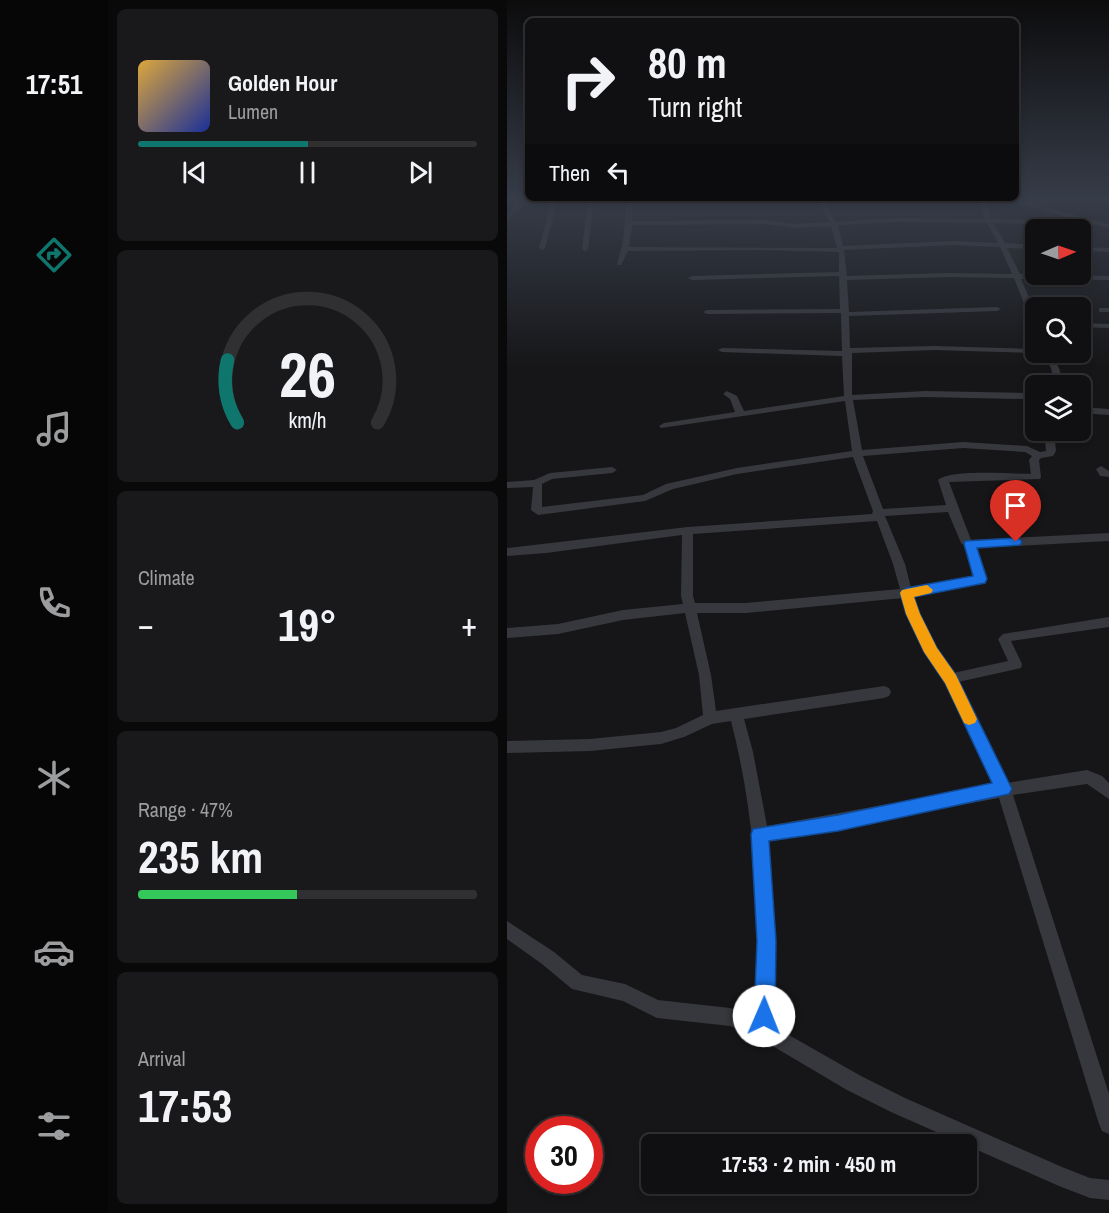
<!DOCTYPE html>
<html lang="en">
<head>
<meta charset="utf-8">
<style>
	:root { --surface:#101012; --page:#19191b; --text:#f1f3f6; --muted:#9c9d9f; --line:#303032; --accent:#0f766e }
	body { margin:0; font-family:"Archivo Narrow",sans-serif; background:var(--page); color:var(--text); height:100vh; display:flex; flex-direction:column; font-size:22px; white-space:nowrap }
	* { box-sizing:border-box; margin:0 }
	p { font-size:20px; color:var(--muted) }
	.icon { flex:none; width:33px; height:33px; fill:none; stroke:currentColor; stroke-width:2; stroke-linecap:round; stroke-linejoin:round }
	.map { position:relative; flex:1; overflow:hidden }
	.details { display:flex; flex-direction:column; gap:9px; padding:9px; background:#09090a; width:399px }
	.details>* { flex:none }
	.top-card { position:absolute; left:18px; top:18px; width:494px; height:183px; border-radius:9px; box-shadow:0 3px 9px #0003,0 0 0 2px var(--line); background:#101012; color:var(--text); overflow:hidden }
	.needle { width:39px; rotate:88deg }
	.fabs { position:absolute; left:518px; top:219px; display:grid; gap:12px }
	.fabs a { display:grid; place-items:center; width:66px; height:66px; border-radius:9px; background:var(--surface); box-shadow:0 3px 9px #0003,0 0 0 2px var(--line); font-size:30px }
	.speed { position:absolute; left:18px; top:1116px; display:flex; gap:12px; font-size:30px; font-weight:700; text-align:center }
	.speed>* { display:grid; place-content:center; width:78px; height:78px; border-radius:50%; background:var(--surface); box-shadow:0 3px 9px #0003,0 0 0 2px var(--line); line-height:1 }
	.speed .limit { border:9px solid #d22; background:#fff; color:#111 }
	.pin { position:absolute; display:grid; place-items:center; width:51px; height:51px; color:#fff; margin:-62px -26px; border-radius:50% 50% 50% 0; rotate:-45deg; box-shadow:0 0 6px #0007 }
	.pin .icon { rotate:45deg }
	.me { position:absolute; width:66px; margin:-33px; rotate:1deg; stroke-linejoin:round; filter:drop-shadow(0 0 4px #0008) }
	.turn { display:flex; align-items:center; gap:21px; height:126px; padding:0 24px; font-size:27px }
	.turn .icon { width:78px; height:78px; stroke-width:2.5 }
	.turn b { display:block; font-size:42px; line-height:51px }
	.then { display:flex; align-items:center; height:57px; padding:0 24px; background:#0003; gap:12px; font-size:22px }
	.big { font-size:45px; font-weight:700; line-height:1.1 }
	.details .tile { flex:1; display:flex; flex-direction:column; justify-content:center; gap:9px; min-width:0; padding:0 21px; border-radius:9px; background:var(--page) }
	.details .dial { align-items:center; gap:0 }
	.dial svg { height:156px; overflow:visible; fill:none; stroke:var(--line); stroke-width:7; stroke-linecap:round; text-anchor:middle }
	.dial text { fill:var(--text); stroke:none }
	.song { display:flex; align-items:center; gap:18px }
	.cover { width:72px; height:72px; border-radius:9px; background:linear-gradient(135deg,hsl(40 70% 55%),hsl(230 70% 35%)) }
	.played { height:6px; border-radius:3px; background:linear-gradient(90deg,var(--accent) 50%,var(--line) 50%) }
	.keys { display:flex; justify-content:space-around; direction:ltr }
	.heat { display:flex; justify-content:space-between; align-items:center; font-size:33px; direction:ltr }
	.charge { height:9px; border-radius:4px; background:linear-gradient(90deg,#34c759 47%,var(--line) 0) }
	.trip { position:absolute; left:134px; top:1134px; width:336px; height:60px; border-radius:9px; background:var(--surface); box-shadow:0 3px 9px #0003,0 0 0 2px var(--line); font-weight:700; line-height:60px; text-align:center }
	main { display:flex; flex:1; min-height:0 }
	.tab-bar { display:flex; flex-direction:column; width:108px; justify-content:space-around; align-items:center; background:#060607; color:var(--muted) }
	.tab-bar .icon { width:42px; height:42px }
	.tab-bar .selected { color:var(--accent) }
	.tab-bar b { font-size:27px; color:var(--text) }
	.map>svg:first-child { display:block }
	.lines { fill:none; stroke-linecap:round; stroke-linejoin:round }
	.minor { fill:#37383d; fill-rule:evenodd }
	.route { fill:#1a73e8; stroke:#114b97; stroke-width:1.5 }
	.slow { fill:#f59e0b }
</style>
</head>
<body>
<main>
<nav class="tab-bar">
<b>17:51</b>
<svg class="icon selected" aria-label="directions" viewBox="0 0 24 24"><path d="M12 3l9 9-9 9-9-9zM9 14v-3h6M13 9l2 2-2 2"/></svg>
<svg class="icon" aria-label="music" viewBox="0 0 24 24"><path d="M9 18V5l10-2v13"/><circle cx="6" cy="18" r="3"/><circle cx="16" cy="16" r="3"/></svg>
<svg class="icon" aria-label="phone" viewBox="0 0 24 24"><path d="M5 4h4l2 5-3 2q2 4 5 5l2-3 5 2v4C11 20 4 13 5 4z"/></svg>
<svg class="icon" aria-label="climate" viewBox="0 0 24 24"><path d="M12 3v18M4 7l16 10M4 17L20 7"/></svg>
<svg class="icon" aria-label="car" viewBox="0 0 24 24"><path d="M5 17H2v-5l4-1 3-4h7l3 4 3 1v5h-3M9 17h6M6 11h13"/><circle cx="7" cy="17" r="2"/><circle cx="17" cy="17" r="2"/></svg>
<svg class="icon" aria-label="filters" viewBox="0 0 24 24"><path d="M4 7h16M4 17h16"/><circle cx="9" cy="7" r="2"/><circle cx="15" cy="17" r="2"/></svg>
</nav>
<section class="details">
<div class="tile">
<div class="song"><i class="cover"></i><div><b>Golden Hour</b><p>Lumen</p></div></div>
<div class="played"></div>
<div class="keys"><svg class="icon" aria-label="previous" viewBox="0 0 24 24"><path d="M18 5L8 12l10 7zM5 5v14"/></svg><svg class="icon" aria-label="pause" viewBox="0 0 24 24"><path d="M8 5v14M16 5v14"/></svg><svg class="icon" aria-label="next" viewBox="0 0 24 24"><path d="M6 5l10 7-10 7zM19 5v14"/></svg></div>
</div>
<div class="tile dial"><svg viewBox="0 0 100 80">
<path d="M14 69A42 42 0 1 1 86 69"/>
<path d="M14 69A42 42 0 0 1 9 37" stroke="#0f766e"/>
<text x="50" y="56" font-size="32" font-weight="700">26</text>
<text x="50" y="72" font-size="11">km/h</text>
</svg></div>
<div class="tile"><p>Climate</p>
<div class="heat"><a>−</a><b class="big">19°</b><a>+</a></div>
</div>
<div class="tile"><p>Range · 47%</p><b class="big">235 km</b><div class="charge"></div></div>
<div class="tile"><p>Arrival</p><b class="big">17:53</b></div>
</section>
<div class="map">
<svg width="602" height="1213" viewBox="0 0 602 1213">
	<rect width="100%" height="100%" fill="#161618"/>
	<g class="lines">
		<g class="minor">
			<polygon points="0,198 20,198 0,221 0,215 12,200 0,201"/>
			<polygon points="41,198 47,198 47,214 38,248 35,250 32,248 41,214"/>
			<polygon points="81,198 87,198 81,249 78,251 75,249"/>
			<path d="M120,198H370L367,200L318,203L329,222L389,218L478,219L472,198H478L484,219L527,220L530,222L527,224L486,223L498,243L528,245V249L500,248L513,274L602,276V280L514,279L528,311V323L524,321L507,278L441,277L340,280L342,312L490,307L494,309L490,311L342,316L343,348L428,346L528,349V352H531L528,353L428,350L345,353V395L418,391L519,393L528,399V407L517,399L418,397L346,400L355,450L456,442L520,446L533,452L539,451L537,430H547L549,451L546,456L534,458L532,460L534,477L533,479L442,482L464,540L602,533V541L470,548L480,577L473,584L407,596C415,625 429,649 446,673L501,661L491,639L496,634L602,617V627L504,641L515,664L514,668L451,682L500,783L580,770L595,776L602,783V799L580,784L506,795L602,1094V1134L595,1131L592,1124L492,798L262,840L267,911L266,1026L354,1076L398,1098L555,1167L583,1178L602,1180V1200L583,1198L552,1186L384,1112L340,1090L242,1032L223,1026L150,1018L116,1001L65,989L35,964L0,939V921L47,952L75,975L118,984L151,1000L223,1008L249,1016C254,916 249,818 224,721L205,724L177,737L154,744L83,751L0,753V741L83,739L154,732L169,728L196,715L192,675L178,613L116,620L51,634L0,638V628L51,624L116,610L176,604L174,596L175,535L39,553L0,556V548L181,527L365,514L366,511L346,457L230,474L166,489L138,501L31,515L24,510L26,487L0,488V482L27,480L43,473L105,467L110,470L105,473L45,479L35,484V507L136,495L159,484L230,468L345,451L338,401L154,428L152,426L157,423L228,412L223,399L216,394L220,391L230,396L237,411L337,396L335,356L215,352L211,350L215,348L335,351L334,313L200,314L196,312L200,310L333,309L332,276L185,280L181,278L185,276L332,272V254L331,252L252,250L121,251L114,265H110L116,241ZM311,201L323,222L287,224L261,220L125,221L126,202ZM389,222L480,223L491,243L447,241L336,246L331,225ZM261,224L287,228L324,226L330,248L122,247L125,225ZM447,245L493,247L505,274L441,273L340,276L337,250ZM456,448L518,452L525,456L522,460L524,474C503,474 445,469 431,480L439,505L376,509L356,456ZM441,512L454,543L458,546L468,576L404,588L398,564L378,516ZM370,521L386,564L393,589L239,603H188L186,596V534ZM396,598L400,614L418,652L438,682L486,785L260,826L246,752L237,719L377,698L382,696L384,692L382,688L377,686L209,711L204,675L190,613H239Z"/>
			<polygon points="492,198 502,198 602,224 602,228"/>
			<polygon points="573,247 602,248 602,252 573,251"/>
			<rect x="592" y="308" width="10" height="4"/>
			<polygon points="573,323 602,324 602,328 573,327"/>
			<polygon points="535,352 543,352 552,368 557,386 548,386 544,368"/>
			<polygon points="573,407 602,409 602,415 573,413"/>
			<polygon points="594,466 602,471 602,477 593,476 589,469"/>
		</g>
	</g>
	<linearGradient id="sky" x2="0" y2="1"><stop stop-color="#0c0c0d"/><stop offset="0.54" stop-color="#363c48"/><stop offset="1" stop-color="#363c48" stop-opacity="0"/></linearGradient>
	<rect width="602" height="368" fill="url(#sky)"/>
	<polygon class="route" points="509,538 513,539 515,542 513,545 470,548 480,579 478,583 407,597 413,614 430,648 449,675 502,783 505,789 502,794 331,831 262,841 269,941 268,1016 265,1023 257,1026 250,1023 247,1016 250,941 244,834 246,829 331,815 485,783 438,683 417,652 399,614 393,593 399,588 466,576 457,544 458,541"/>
	<polygon class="slow" points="420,585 426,590 424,593 407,597 413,614 430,648 449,675 470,719 468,723 462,725 457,723 438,683 417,652 399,614 393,593 395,590"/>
</svg>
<div class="fabs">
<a><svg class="needle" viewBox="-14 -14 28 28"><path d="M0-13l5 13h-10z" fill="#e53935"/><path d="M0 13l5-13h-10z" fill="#9c9d9f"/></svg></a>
<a><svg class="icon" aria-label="search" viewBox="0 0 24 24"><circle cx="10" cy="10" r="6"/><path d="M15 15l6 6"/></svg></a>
<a><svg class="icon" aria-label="layers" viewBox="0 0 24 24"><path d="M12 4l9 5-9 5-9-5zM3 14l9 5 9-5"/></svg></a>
</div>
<div class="speed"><div class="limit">30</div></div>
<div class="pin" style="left:509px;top:542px;background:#d93025"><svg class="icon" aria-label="arrive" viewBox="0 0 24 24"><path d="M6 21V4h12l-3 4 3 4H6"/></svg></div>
<svg class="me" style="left:257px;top:1016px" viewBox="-20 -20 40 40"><circle r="19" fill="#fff"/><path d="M0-13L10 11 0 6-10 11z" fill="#1a73e8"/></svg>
<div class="trip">17:53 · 2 min · 450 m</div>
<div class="top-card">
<div class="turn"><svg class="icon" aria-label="right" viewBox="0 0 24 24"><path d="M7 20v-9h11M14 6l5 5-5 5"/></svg><div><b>80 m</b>Turn right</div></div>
<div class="then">Then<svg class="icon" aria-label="left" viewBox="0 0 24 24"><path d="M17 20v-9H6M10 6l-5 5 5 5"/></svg></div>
</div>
</div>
</main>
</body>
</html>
